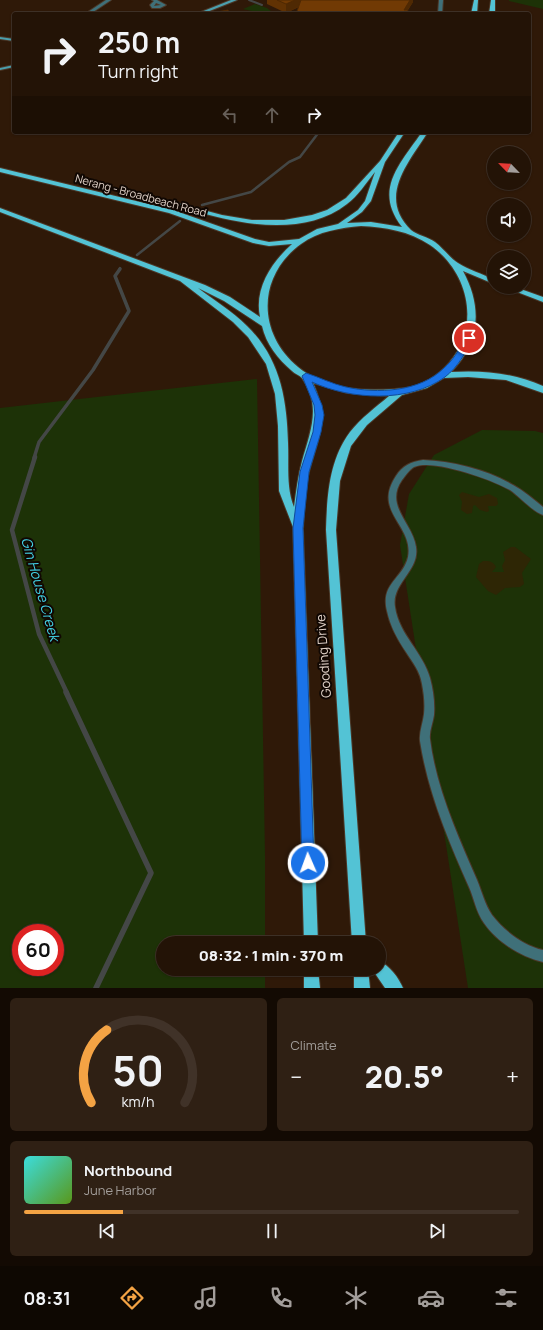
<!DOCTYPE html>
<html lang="en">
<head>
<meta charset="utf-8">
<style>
	:root { --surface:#231306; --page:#2f2014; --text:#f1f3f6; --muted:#a39e9b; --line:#403228; --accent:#f4a344 }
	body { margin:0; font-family:Manrope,sans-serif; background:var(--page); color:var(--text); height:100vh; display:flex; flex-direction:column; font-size:15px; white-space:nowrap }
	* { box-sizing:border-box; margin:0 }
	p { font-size:13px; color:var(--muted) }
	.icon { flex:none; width:22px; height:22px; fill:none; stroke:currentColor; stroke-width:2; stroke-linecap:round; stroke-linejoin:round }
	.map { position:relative; height:988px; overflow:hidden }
	.details { display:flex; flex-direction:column; gap:10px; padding:10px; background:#130a03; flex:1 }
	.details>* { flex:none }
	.hud { position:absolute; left:12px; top:12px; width:519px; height:122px; border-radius:4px; box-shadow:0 1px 3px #0004,0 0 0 1px var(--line); background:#231306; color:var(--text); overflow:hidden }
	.needle { width:26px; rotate:295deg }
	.fabs { position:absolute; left:487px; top:146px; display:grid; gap:8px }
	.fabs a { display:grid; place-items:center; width:44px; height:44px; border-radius:50%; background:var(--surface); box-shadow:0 1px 3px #0004,0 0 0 1px var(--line); font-size:20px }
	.speed { position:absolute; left:12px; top:924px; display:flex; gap:8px; font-size:20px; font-weight:700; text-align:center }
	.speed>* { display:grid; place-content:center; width:52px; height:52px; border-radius:50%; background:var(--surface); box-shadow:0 1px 3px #0004,0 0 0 1px var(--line); line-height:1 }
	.speed .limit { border:6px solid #d22; background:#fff; color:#111 }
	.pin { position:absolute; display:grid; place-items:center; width:34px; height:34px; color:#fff; margin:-17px; border:2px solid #fff; border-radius:50%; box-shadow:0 1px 4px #0007 }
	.me { position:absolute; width:44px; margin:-22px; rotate:358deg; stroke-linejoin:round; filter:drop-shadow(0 0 3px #0008) }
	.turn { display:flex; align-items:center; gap:14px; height:84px; padding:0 20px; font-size:18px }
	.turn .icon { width:52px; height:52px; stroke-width:2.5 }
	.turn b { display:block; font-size:28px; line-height:34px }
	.lanes { display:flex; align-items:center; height:38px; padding:0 20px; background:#0003; justify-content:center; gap:20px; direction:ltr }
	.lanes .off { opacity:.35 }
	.big { font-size:30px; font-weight:800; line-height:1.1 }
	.details .tile { flex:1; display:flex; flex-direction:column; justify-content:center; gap:6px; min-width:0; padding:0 14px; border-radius:6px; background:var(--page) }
	.details .dial { align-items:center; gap:0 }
	.dial svg { height:104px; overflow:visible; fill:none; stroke:var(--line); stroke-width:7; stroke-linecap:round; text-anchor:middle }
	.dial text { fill:var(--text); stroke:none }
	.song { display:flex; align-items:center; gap:12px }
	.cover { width:48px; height:48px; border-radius:6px; background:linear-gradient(135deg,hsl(180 70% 55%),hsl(90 70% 35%)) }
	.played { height:4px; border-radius:2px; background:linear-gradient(90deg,var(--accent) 20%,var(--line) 20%) }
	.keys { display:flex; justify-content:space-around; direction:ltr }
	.heat { display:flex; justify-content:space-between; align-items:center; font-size:22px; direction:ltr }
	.details .tiles { flex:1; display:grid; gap:10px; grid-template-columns:1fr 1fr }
	.tile:last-child { grid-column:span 2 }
	.trip { position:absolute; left:156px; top:936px; width:230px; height:40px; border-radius:20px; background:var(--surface); box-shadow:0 1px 3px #0004,0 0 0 1px var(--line); font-weight:800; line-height:40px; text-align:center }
	.tab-bar { display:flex; height:64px; justify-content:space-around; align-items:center; background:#0e0802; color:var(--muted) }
	.tab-bar .icon { width:28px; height:28px }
	.tab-bar .active { color:var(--accent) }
	.tab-bar b { font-size:18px; color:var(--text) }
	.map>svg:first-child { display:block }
	.green { fill:#1d3207; fill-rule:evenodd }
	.sand { fill:#2e2605 }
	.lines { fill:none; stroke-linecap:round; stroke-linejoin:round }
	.stream-far4 { stroke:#444746; stroke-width:2 }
	.stream-far3 { stroke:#444746; stroke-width:2.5 }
	.stream-far2 { stroke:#444746; stroke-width:3.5 }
	.stream-far1 { stroke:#444746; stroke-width:4.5 }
	.stream { stroke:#444746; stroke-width:5.5 }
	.lane-casing { stroke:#4b3727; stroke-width:2 }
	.street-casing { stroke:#4b3727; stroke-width:2 }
	.secondary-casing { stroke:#4b3727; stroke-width:2 }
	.primary-casing { stroke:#4b3727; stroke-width:2 }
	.lane { fill:#3f7079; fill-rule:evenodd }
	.street { fill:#3f7079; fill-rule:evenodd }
	.secondary { fill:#4b9fad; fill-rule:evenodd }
	.primary { fill:#53c3d5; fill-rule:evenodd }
	.wall { fill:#613203 }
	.shaded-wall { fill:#4f2903 }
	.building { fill:#713a04; stroke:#4f2903 }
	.route { fill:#1a73e8; stroke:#114b97 }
	.labels { text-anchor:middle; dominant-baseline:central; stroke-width:4; stroke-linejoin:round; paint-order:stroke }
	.far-street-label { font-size:11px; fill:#e1d2c8; stroke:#100702 }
	.street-label { font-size:13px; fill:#e1d2c8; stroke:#100702 }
	.water-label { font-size:14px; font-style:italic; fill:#43d3e6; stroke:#100702 }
</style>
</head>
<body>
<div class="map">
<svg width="543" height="988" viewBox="0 0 543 988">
	<rect width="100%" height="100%" fill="#2f1908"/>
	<g class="green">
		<polygon points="509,0 543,0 543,9 509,1"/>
		<polygon points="255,4 267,8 275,14 265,14 243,9"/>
		<path d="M257,379L265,856V943H163V969H265V988H0V408ZM21,933H55V967H21Z"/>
		<polygon points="482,430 535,431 543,433 543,988 468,988 400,545 409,494 434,455"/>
	</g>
	<g class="sand">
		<polygon points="462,492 479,497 489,494 497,498 498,504 496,506 488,506 489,511 487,512 480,510 475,505 473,506 472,513 467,514 461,510 462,502 459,495"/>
		<path d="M511,547H515L531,559L522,573L524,584L520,587L505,588L496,595L488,591L476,577L479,564L483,561C489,561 493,561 496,567L492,572H504L502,566L505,560L503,552Z"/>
	</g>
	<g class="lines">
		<polyline class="stream-far4" points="249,0 262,5"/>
		<g class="stream-far3">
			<polyline points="202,205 251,192 289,162 300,157 319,132"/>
			<polyline points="137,255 180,221"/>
			<polyline points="119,270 120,268"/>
		</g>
		<polyline class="stream-far2" points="34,458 39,442 93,370 129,311 115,276 120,269"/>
		<polyline class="stream-far1" points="35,457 12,530 39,634 67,693"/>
		<polyline class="stream" points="66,692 151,873 96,988"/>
		<defs>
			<g id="lane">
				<polygon points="439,0 443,0 442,14 438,14"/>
				<path d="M423,460C452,461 488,470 513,485C524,491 533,499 543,507V515C532,511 520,497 510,490C493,480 432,458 414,467C409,470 405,476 402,480C384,506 413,523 416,547C420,571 391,583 395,607C399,635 423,652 430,678C433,689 435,703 434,715C433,723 429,731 430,739C436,788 458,836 477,880C482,892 485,905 492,915C504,931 524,946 543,950V962C521,957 497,942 484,923C476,912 474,898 469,887C448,840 428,792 420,741C419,732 423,723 424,714C425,704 424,694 422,684C420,671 413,663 406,652C398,640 390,626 387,611C380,583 403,579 408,557C414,525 372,512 396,476C403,465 411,462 423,460Z"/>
			</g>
			<g id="street">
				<polygon points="106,0 111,0 90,14 85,14"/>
				<path d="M152,0H157L166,5L160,8H152L150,5L154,1ZM156,3L161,5L154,6Z"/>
			</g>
			<g id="secondary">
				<polygon points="231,0 237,0 202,14 196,14"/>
				<polygon points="0,37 14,39 14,41 0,39"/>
				<polygon points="14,65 14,67 0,70 0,68"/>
			</g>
			<g id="primary">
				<polygon points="474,0 478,0 477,14 471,14"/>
				<polygon points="491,0 495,0 495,14 489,14"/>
				<path d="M399,132H405L385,162L371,201L362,212L347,223L371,222L402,227C373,190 400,164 422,132H428C409,162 377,197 411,230C417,235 428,237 435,242C443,248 451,259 458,263C469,270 482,274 494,279V284L463,271C482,306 481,342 451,372C483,370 514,373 543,386V393L506,380L468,377L444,378L427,388L402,395L367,425L351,446L340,481L336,530L366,943H352L326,530C327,496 329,460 350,432C361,418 376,407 389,396L347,393L313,383C331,423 317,438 308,476C305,494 304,511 303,529L318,943H304L293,527L279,491L278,426L275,394L266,364L248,337L233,322L180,281L0,212V208L205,285L230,297L260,317C254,288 272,262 292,244L269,246L253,243L169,213L0,172V168L173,210L255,239L269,242L299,239L317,229L338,224L358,210L365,201L375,172C366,183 358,196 347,204C303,238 239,224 191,210C182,208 154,204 150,201L153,199L170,201L222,215L252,220H284L312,215L327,210L346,198L380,161ZM361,226C385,227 409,231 430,245C469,272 481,326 449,363C438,376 422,386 405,388C371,392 327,391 298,367C257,333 257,276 301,244C319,231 340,228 361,226ZM198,288L224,301L262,326C266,344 278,359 292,371C295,374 299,375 302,378C322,406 310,432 302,461C298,476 296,491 294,507C286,487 289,465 288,443C287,399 280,358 247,326C232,311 215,301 198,288Z"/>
				<polygon points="504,287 515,287 543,297 543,302"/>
				<path d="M379,961C389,965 399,978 403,988H385L372,969H379Z"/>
				<polygon points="304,969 318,969 320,988 304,988"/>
				<polygon points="354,969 368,969 370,988 354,988"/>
			</g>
		</defs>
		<use href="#lane" class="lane-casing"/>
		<use href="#street" class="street-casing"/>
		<use href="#secondary" class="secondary-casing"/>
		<use href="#primary" class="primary-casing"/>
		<use href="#lane" class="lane"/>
		<use href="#street" class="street"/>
		<use href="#secondary" class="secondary"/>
		<use href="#primary" class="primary"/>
	</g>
	<polygon class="wall" points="267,0 413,0 413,2 408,10 299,7 286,13 267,4"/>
	<g class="shaded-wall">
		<polygon points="295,0 302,0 302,5 286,13 286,4"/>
		<polygon points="410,0 413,0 413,2 405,14 404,10"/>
	</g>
	<g class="building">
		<polygon points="277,0 295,0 286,4"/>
		<polygon points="301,0 410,0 404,10 408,10 406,14 296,14"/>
		<polygon points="228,10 229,14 249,12 250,14 211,14 217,12"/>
	</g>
	<path class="route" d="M469,335L473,338C466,352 458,367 445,377C409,403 351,400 312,382L322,405L324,415L321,432L309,472L303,528L314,863L312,868L308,870L303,868L302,863L293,528L300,472L313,432L315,415L314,405L302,376L306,373C319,377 332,384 346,387C377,394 420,392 444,368C453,360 458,352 463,341C465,338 465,336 469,335Z"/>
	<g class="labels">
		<g class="far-street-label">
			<text transform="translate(141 195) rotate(15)">Nerang - Broadbeach Road</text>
		</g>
		<g class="street-label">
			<text transform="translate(323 656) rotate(-94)">Gooding Drive</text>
		</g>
		<g class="water-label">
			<text transform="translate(41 589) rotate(74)">Gin House Creek</text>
		</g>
	</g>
</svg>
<div class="fabs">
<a><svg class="needle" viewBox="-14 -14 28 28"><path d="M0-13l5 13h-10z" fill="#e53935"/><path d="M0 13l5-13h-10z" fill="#a39e9b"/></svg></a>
<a><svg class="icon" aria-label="sound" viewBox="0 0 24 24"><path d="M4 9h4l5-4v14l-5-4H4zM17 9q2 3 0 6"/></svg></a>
<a><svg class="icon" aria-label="layers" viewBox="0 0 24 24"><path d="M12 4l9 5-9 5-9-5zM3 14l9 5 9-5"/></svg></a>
</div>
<div class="speed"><div class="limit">60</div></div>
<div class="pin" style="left:469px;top:338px;background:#d93025"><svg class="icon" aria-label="arrive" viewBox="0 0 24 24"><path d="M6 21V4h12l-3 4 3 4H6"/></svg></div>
<svg class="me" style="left:308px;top:863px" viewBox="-20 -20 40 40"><circle r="17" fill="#1a73e8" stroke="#fff" stroke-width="3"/><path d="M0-11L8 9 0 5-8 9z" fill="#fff"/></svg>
<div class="trip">08:32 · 1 min · 370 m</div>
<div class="hud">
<div class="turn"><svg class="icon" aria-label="right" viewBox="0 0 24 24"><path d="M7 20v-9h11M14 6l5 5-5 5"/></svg><div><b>250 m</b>Turn right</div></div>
<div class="lanes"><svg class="icon off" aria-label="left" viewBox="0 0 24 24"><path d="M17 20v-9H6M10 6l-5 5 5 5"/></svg><svg class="icon off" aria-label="ahead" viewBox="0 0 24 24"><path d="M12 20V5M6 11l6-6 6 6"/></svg><svg class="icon" aria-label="right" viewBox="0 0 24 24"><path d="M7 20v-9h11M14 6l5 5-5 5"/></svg></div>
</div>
</div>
<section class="details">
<div class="tiles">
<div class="tile dial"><svg viewBox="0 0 100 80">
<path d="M14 69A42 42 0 1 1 86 69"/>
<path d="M14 69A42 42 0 0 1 26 13" stroke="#f4a344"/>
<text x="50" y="56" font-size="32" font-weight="700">50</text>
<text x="50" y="72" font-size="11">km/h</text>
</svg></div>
<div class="tile"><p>Climate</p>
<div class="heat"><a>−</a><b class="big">20.5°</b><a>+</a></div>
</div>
<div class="tile">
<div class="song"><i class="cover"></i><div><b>Northbound</b><p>June Harbor</p></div></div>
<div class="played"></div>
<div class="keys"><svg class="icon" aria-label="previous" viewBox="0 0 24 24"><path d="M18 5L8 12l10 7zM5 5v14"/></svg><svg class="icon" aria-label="pause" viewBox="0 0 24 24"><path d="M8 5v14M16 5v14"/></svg><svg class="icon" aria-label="next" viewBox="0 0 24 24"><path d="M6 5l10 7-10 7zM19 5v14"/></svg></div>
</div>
</div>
</section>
<nav class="tab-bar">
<b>08:31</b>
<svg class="icon active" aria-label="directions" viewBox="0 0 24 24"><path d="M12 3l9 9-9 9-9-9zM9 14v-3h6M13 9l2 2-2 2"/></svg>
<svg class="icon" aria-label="music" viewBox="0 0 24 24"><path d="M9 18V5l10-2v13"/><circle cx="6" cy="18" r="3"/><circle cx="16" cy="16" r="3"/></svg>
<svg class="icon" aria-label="phone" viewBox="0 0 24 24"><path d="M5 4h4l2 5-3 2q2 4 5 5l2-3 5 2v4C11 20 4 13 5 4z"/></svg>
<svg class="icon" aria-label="climate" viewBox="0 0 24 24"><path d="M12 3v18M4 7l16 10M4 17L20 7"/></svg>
<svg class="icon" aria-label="car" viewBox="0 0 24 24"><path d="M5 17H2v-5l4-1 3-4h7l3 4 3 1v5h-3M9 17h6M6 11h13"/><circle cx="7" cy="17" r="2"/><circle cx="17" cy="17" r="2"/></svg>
<svg class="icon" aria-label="filters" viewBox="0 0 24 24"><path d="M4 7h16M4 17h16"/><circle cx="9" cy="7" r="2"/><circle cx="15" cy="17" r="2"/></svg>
</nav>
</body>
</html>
